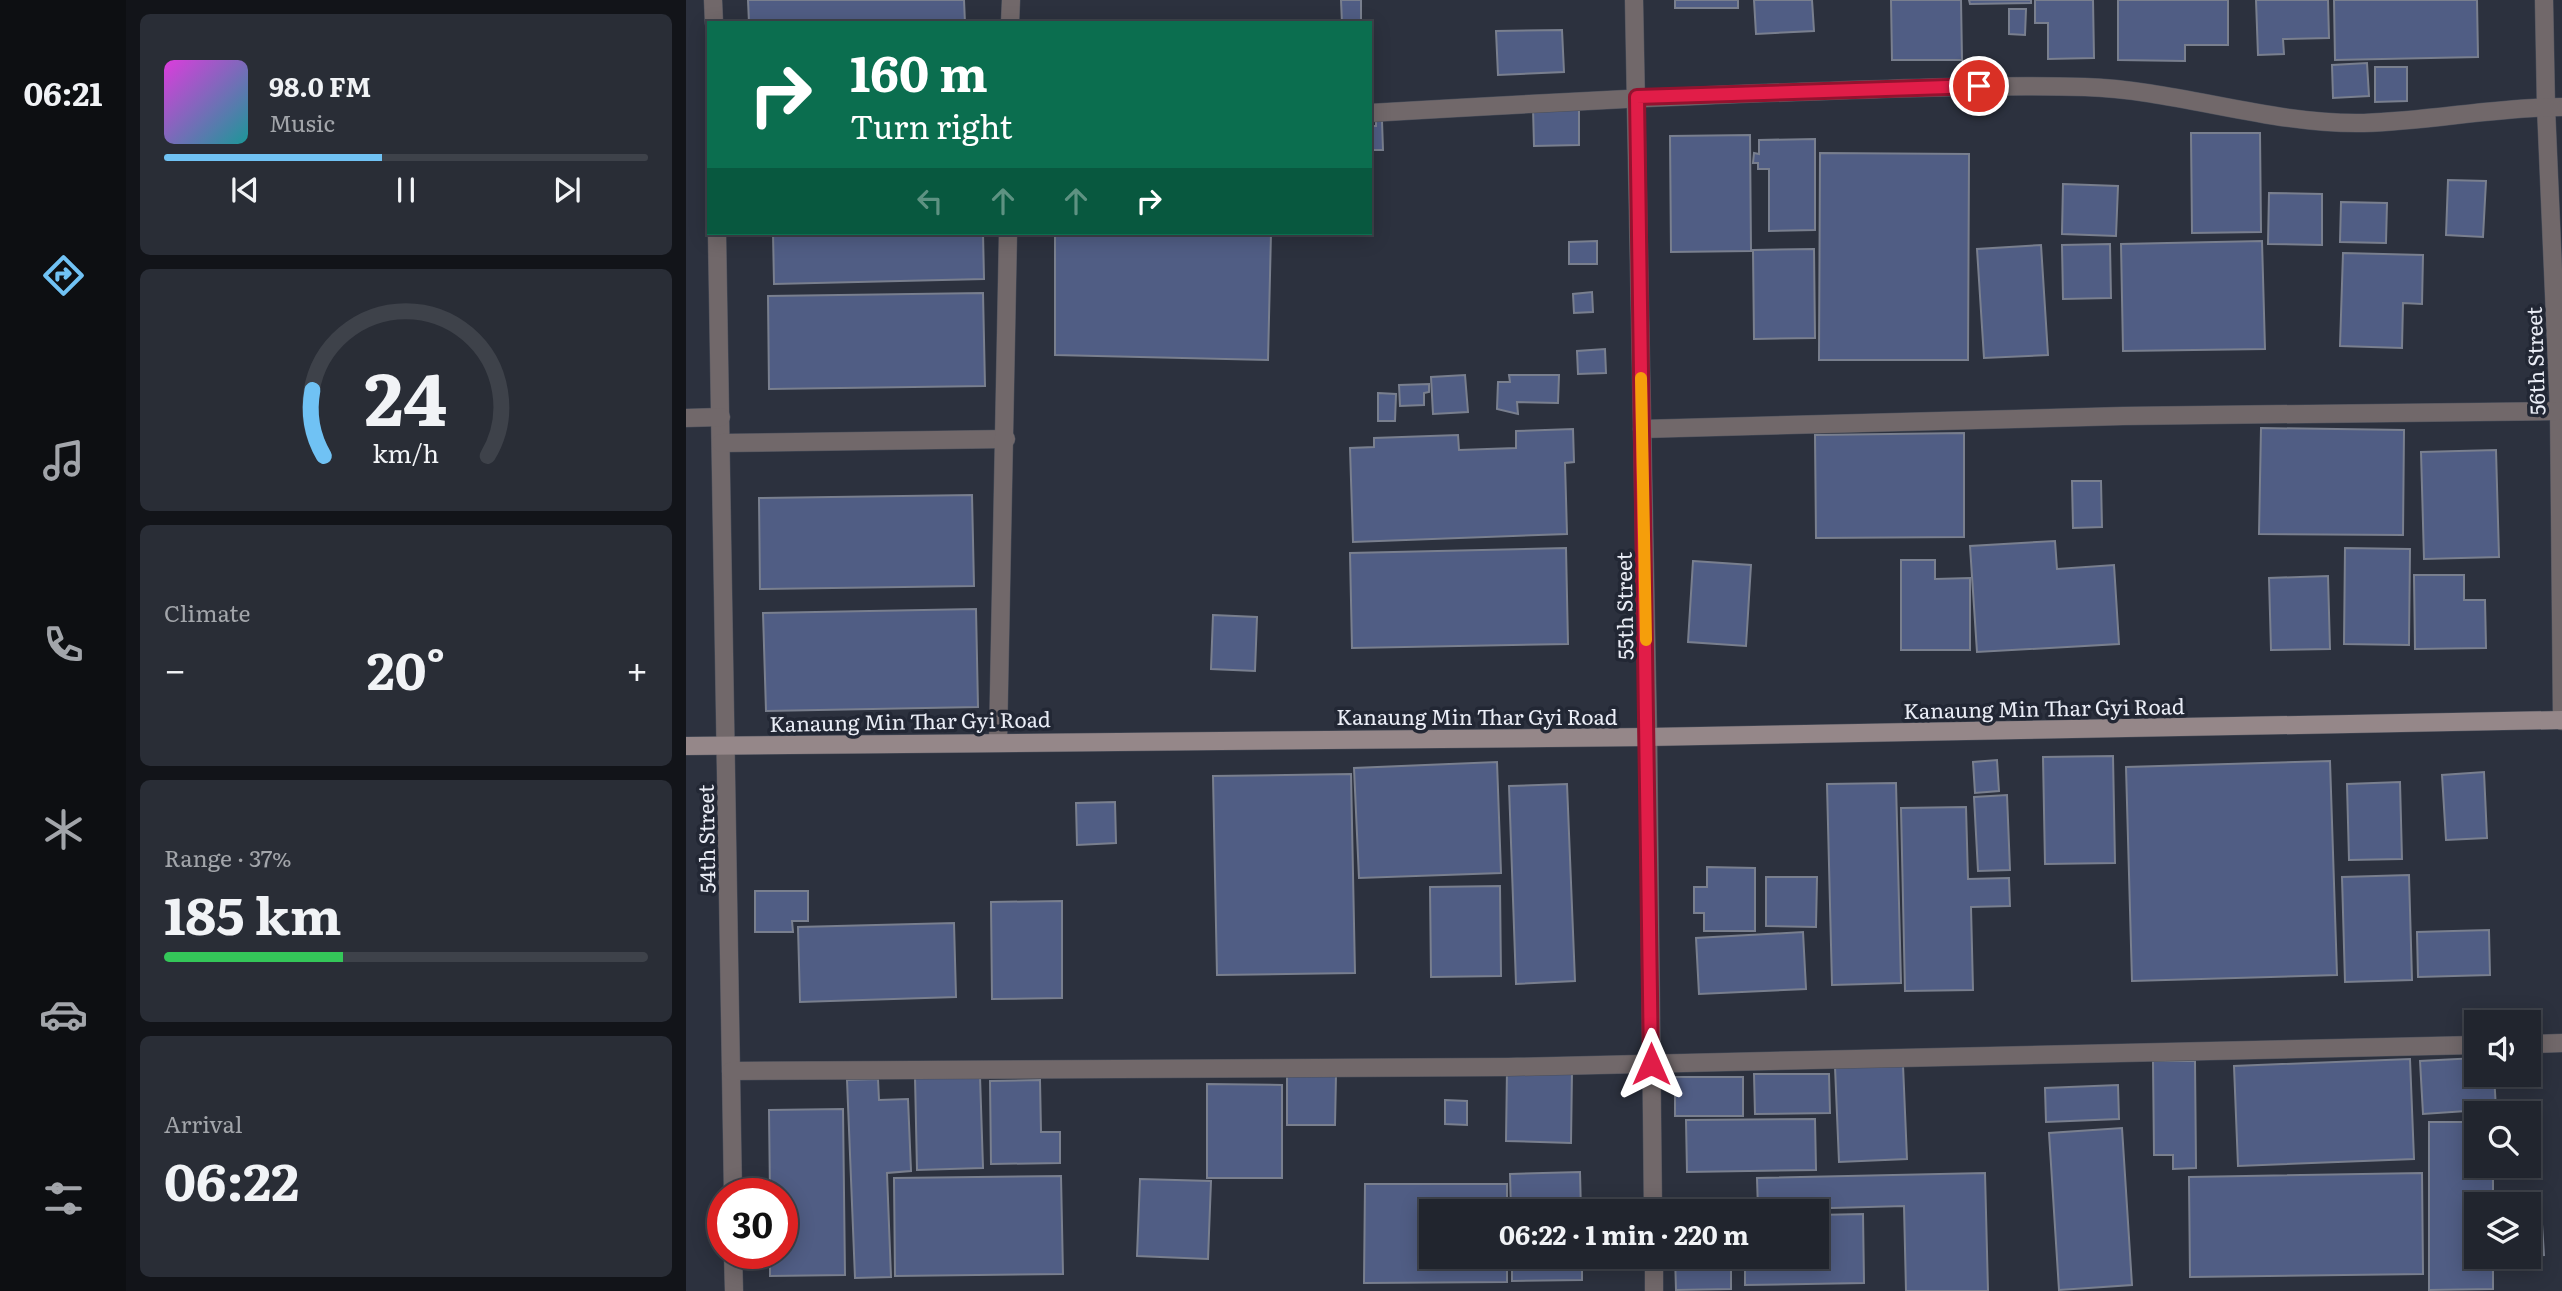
<!DOCTYPE html>
<html lang="en">
<head>
<meta charset="utf-8">
<style>
	:root { --surface:#21252e; --page:#292d36; --text:#f1f3f6; --muted:#a2a5aa; --line:#3e424a; --accent:#70c2f4 }
	body { margin:0; font-family:Literata,serif; background:var(--page); color:var(--text); height:100vh; display:flex; flex-direction:column; font-size:26px; white-space:nowrap }
	* { box-sizing:border-box; margin:0 }
	p { font-size:23px; color:var(--muted) }
	.icon { flex:none; width:38px; height:38px; fill:none; stroke:currentColor; stroke-width:2; stroke-linecap:round; stroke-linejoin:round }
	.map { position:relative; flex:1; overflow:hidden }
	.panel { display:flex; flex-direction:column; gap:14px; padding:14px; background:#121419; width:560px }
	.panel>* { flex:none }
	.guide { position:absolute; left:21px; top:21px; width:665px; height:214px; border-radius:0px; box-shadow:0 4px 18px #0003,0 0 0 2px var(--line); background:#0b6e4f; color:#fff; overflow:hidden }
	.fabs { position:absolute; left:1778px; top:1010px; display:grid; gap:14px }
	.fabs a { display:grid; place-items:center; width:77px; height:77px; border-radius:0px; background:var(--surface); box-shadow:0 4px 18px #0003,0 0 0 2px var(--line); font-size:35px }
	.speed { position:absolute; left:21px; top:1178px; display:flex; gap:14px; font-size:35px; font-weight:700; text-align:center }
	.speed>* { display:grid; place-content:center; width:91px; height:91px; border-radius:50%; background:var(--surface); box-shadow:0 4px 18px #0003,0 0 0 2px var(--line); line-height:1 }
	.speed .limit { border:10px solid #d22; background:#fff; color:#111 }
	.pin { position:absolute; display:grid; place-items:center; width:60px; height:60px; color:#fff; margin:-30px; border:4px solid #fff; border-radius:50%; box-shadow:0 2px 7px #0007 }
	.me { position:absolute; width:77px; margin:-38px; rotate:0deg; stroke-linejoin:round; filter:drop-shadow(0 0 5px #0008) }
	.turn { display:flex; align-items:center; gap:24px; height:147px; padding:0 28px; font-size:32px }
	.turn .icon { width:91px; height:91px; stroke-width:2.5 }
	.turn b { display:block; font-size:49px; line-height:60px }
	.lanes { display:flex; align-items:center; height:66px; padding:0 28px; background:#0003; justify-content:center; gap:35px; direction:ltr }
	.lanes .off { opacity:.35 }
	.big { font-size:52px; font-weight:700; line-height:1.1 }
	.panel .card { flex:1; display:flex; flex-direction:column; justify-content:center; gap:10px; min-width:0; padding:0 24px; border-radius:10px; background:var(--page) }
	.panel .dial { align-items:center; gap:0 }
	.dial svg { height:182px; overflow:visible; fill:none; stroke:var(--line); stroke-width:7; stroke-linecap:round; text-anchor:middle }
	.dial text { fill:var(--text); stroke:none }
	.song { display:flex; align-items:center; gap:21px }
	.cover { width:84px; height:84px; border-radius:10px; background:linear-gradient(135deg,hsl(300 70% 55%),hsl(180 70% 35%)) }
	.played { height:7px; border-radius:4px; background:linear-gradient(90deg,var(--accent) 45%,var(--line) 45%) }
	.keys { display:flex; justify-content:space-around; direction:ltr }
	.heat { display:flex; justify-content:space-between; align-items:center; font-size:38px; direction:ltr }
	.charge { height:10px; border-radius:5px; background:linear-gradient(90deg,#34c759 37%,var(--line) 0) }
	.trip { position:absolute; left:733px; top:1199px; width:410px; height:70px; border-radius:0px; background:var(--surface); box-shadow:0 4px 18px #0003,0 0 0 2px var(--line); font-weight:700; line-height:70px; text-align:center }
	main { display:flex; flex:1; min-height:0 }
	.dock { display:flex; flex-direction:column; width:126px; justify-content:space-around; align-items:center; background:#0d0f12; color:var(--muted) }
	.dock .icon { width:49px; height:49px }
	.dock .selected { color:var(--accent) }
	.dock b { font-size:32px; color:var(--text) }
	.map>svg:first-child { display:block }
	.building { fill:#505d84; stroke:#797f8e; stroke-width:2 }
	.lines { fill:none; stroke-linecap:round; stroke-linejoin:round }
	.street-casing { stroke:#4a4f5b; stroke-width:19 }
	.secondary-casing { stroke:#4a4f5b; stroke-width:19 }
	.street { stroke:#71686a; stroke-width:18 }
	.secondary { stroke:#958789; stroke-width:18 }
	.route-casing { stroke:#92132f; stroke-width:18 }
	.route { stroke:#e11d48; stroke-width:12 }
	.slow { stroke:#f59e0b; stroke-width:12 }
	.labels { text-anchor:middle; dominant-baseline:central; stroke-width:7; stroke-linejoin:round; paint-order:stroke }
	.street-label { font-size:21px; fill:#eaedf6; stroke:#222734 }
</style>
</head>
<body>
<main>
<nav class="dock">
<b>06:21</b>
<svg class="icon selected" aria-label="directions" viewBox="0 0 24 24"><path d="M12 3l9 9-9 9-9-9zM9 14v-3h6M13 9l2 2-2 2"/></svg>
<svg class="icon" aria-label="music" viewBox="0 0 24 24"><path d="M9 18V5l10-2v13"/><circle cx="6" cy="18" r="3"/><circle cx="16" cy="16" r="3"/></svg>
<svg class="icon" aria-label="phone" viewBox="0 0 24 24"><path d="M5 4h4l2 5-3 2q2 4 5 5l2-3 5 2v4C11 20 4 13 5 4z"/></svg>
<svg class="icon" aria-label="climate" viewBox="0 0 24 24"><path d="M12 3v18M4 7l16 10M4 17L20 7"/></svg>
<svg class="icon" aria-label="car" viewBox="0 0 24 24"><path d="M5 17H2v-5l4-1 3-4h7l3 4 3 1v5h-3M9 17h6M6 11h13"/><circle cx="7" cy="17" r="2"/><circle cx="17" cy="17" r="2"/></svg>
<svg class="icon" aria-label="filters" viewBox="0 0 24 24"><path d="M4 7h16M4 17h16"/><circle cx="9" cy="7" r="2"/><circle cx="15" cy="17" r="2"/></svg>
</nav>
<section class="panel">
<div class="card">
<div class="song"><i class="cover"></i><div><b>98.0 FM</b><p>Music</p></div></div>
<div class="played"></div>
<div class="keys"><svg class="icon" aria-label="previous" viewBox="0 0 24 24"><path d="M18 5L8 12l10 7zM5 5v14"/></svg><svg class="icon" aria-label="pause" viewBox="0 0 24 24"><path d="M8 5v14M16 5v14"/></svg><svg class="icon" aria-label="next" viewBox="0 0 24 24"><path d="M6 5l10 7-10 7zM19 5v14"/></svg></div>
</div>
<div class="card dial"><svg viewBox="0 0 100 80">
<path d="M14 69A42 42 0 1 1 86 69"/>
<path d="M14 69A42 42 0 0 1 9 40" stroke="#70c2f4"/>
<text x="50" y="56" font-size="32" font-weight="700">24</text>
<text x="50" y="72" font-size="11">km/h</text>
</svg></div>
<div class="card"><p>Climate</p>
<div class="heat"><a>−</a><b class="big">20°</b><a>+</a></div>
</div>
<div class="card"><p>Range · 37%</p><b class="big">185 km</b><div class="charge"></div></div>
<div class="card"><p>Arrival</p><b class="big">06:22</b></div>
</section>
<div class="map">
<svg width="1876" height="1291" viewBox="0 0 1876 1291">
	<rect width="100%" height="100%" fill="#2c313e"/>
	<g class="building">
		<polygon points="62,0 278,0 279,23 63,23"/>
		<polygon points="655,0 675,0 675,23 656,23"/>
		<rect x="989" y="0" width="63" height="8"/>
		<polygon points="1068,0 1126,0 1128,31 1070,34"/>
		<polygon points="1205,0 1275,0 1276,60 1206,60"/>
		<polygon points="1283,0 1345,0 1345,3 1284,4"/>
		<polygon points="1349,0 1407,0 1408,58 1362,59 1362,23 1349,23"/>
		<polygon points="1432,0 1542,0 1542,45 1499,45 1499,61 1432,60"/>
		<polygon points="1570,0 1642,0 1643,38 1597,39 1598,54 1572,55"/>
		<polygon points="1648,0 1791,0 1792,57 1649,60"/>
		<polygon points="1323,9 1340,9 1339,35 1323,34"/>
		<polygon points="876,30 878,72 812,75 810,31"/>
		<polygon points="1681,63 1683,96 1647,98 1646,65"/>
		<polygon points="1689,67 1721,67 1721,101 1689,102"/>
		<polygon points="893,107 893,145 848,146 847,108"/>
		<polygon points="684,119 685,126 690,126 690,121 696,121 697,150 684,150"/>
		<polygon points="1505,133 1574,133 1575,232 1506,233"/>
		<polygon points="1064,135 1065,251 985,252 984,136"/>
		<polygon points="1129,139 1129,230 1083,231 1083,169 1072,169 1072,163 1067,163 1068,153 1073,154 1073,140"/>
		<polygon points="1134,153 1283,154 1282,360 1133,360"/>
		<polygon points="1762,180 1800,181 1797,237 1760,235"/>
		<polygon points="1377,184 1432,186 1430,236 1376,234"/>
		<polygon points="1583,193 1636,194 1636,245 1582,244"/>
		<polygon points="1655,202 1701,203 1700,243 1654,242"/>
		<polygon points="87,233 297,233 298,279 88,284"/>
		<polygon points="369,233 585,233 582,360 369,355"/>
		<polygon points="911,241 911,264 883,264 883,242"/>
		<polygon points="1576,241 1579,349 1437,351 1435,244"/>
		<polygon points="1424,244 1425,298 1377,299 1376,245"/>
		<polygon points="1355,245 1362,355 1298,358 1291,249"/>
		<polygon points="1128,249 1129,338 1068,339 1067,250"/>
		<polygon points="1657,253 1737,255 1736,304 1717,303 1716,348 1654,346"/>
		<polygon points="906,292 907,312 888,313 887,294"/>
		<polygon points="297,293 299,386 83,389 82,296"/>
		<polygon points="919,349 920,373 892,374 891,351"/>
		<polygon points="779,375 782,412 747,414 745,377"/>
		<polygon points="823,375 873,375 872,403 831,402 832,414 811,409 812,382 824,382"/>
		<polygon points="743,384 743,392 738,393 738,405 714,406 713,385"/>
		<polygon points="692,393 710,394 709,421 692,421"/>
		<polygon points="1575,428 1718,430 1717,535 1573,534"/>
		<polygon points="887,429 888,462 879,463 881,534 667,542 664,448 688,447 688,438 772,435 773,450 830,448 830,431"/>
		<polygon points="1278,433 1278,537 1130,538 1129,435"/>
		<polygon points="1810,450 1813,557 1738,559 1735,452"/>
		<polygon points="1386,481 1415,481 1416,527 1387,528"/>
		<polygon points="286,495 288,586 74,589 73,498"/>
		<polygon points="1369,541 1371,569 1428,565 1433,644 1291,652 1284,546"/>
		<polygon points="880,548 882,644 666,648 664,553"/>
		<polygon points="1659,548 1724,549 1723,645 1658,644"/>
		<polygon points="1215,560 1249,560 1249,579 1284,578 1284,650 1215,650"/>
		<polygon points="1007,561 1065,565 1060,646 1002,642"/>
		<polygon points="1728,575 1778,575 1778,600 1799,600 1800,648 1729,649"/>
		<polygon points="1642,576 1644,649 1585,650 1583,578"/>
		<polygon points="290,609 292,707 80,711 77,613"/>
		<polygon points="527,615 571,617 569,671 525,669"/>
		<polygon points="1427,756 1429,863 1359,864 1357,757"/>
		<polygon points="1311,760 1313,791 1289,793 1287,762"/>
		<polygon points="1644,761 1651,975 1446,981 1440,767"/>
		<polygon points="811,762 815,873 673,878 668,768"/>
		<polygon points="1798,772 1801,838 1760,840 1756,775"/>
		<polygon points="665,774 669,973 531,975 527,776"/>
		<polygon points="1714,782 1716,859 1663,860 1661,784"/>
		<polygon points="1210,783 1215,983 1146,985 1141,784"/>
		<polygon points="881,784 889,981 830,984 823,786"/>
		<polygon points="1321,795 1324,870 1292,871 1288,797"/>
		<polygon points="429,802 430,843 391,845 390,803"/>
		<polygon points="1280,807 1282,879 1323,878 1324,906 1285,907 1287,990 1219,991 1215,808"/>
		<polygon points="1021,867 1069,868 1069,931 1018,931 1018,913 1008,913 1008,887 1021,887"/>
		<polygon points="1723,875 1726,980 1659,982 1656,877"/>
		<polygon points="1080,877 1131,877 1130,927 1080,926"/>
		<polygon points="814,886 815,976 745,977 744,887"/>
		<polygon points="69,891 122,891 122,921 106,921 107,932 69,932"/>
		<polygon points="376,901 376,998 306,999 305,902"/>
		<polygon points="268,923 270,997 114,1002 112,927"/>
		<polygon points="1803,930 1804,975 1732,977 1731,932"/>
		<polygon points="1117,932 1120,989 1013,994 1010,938"/>
		<polygon points="1790,1058 1790,1074 1808,1074 1810,1109 1737,1114 1734,1061"/>
		<polygon points="1724,1059 1728,1159 1552,1166 1548,1066"/>
		<polygon points="1467,1061 1509,1061 1510,1168 1487,1169 1487,1155 1468,1155"/>
		<polygon points="1217,1065 1221,1159 1153,1162 1149,1067"/>
		<polygon points="821,1069 886,1071 885,1143 820,1141"/>
		<polygon points="601,1074 650,1074 649,1125 601,1125"/>
		<polygon points="1068,1074 1143,1074 1144,1113 1069,1114"/>
		<polygon points="294,1076 297,1168 231,1170 229,1077"/>
		<rect x="989" y="1077" width="68" height="39"/>
		<polygon points="192,1079 193,1100 222,1099 225,1171 201,1173 205,1277 169,1278 161,1080"/>
		<polygon points="354,1080 355,1132 374,1132 374,1163 305,1164 304,1081"/>
		<polygon points="521,1084 596,1085 596,1178 521,1178"/>
		<polygon points="1432,1085 1433,1119 1360,1122 1359,1088"/>
		<polygon points="759,1100 781,1101 781,1125 759,1124"/>
		<polygon points="157,1109 159,1275 84,1276 84,1253 96,1253 96,1194 84,1194 83,1110"/>
		<polygon points="1129,1119 1130,1170 1001,1172 1000,1120"/>
		<polygon points="1743,1122 1790,1122 1790,1166 1807,1166 1807,1204 1790,1204 1790,1256 1807,1256 1807,1289 1743,1290"/>
		<polygon points="1436,1128 1446,1285 1373,1290 1363,1133"/>
		<polygon points="894,1172 895,1211 825,1211 824,1174"/>
		<polygon points="1299,1173 1302,1291 1220,1291 1218,1206 1072,1210 1071,1178"/>
		<polygon points="1736,1173 1737,1274 1504,1277 1503,1177"/>
		<polygon points="375,1176 377,1274 209,1276 208,1178"/>
		<polygon points="454,1179 525,1181 522,1259 451,1256"/>
		<polygon points="679,1184 821,1184 821,1211 746,1211 746,1256 821,1256 821,1282 678,1283"/>
		<polygon points="1177,1214 1178,1283 1059,1285 1059,1256 1130,1256 1130,1215"/>
		<polygon points="1856,1224 1858,1255 1843,1256 1843,1225"/>
		<polygon points="826,1256 896,1256 896,1280 826,1281"/>
		<polygon points="989,1256 1045,1256 1045,1289 990,1290"/>
	</g>
	<g class="lines">
		<defs>
			<g id="street">
				<polyline points="27,0 28,23"/>
				<polyline points="948,0 962,737 967,1211"/>
				<polyline points="1858,0 1860,107 1873,411 1876,721"/>
				<polyline points="324,23 325,0"/>
				<path d="M684,113C836,104 988,96 1140,91C1227,88 1312,85 1399,87C1493,90 1583,125 1678,123C1745,121 1810,107 1876,107"/>
				<polyline points="31,233 47,1194"/>
				<polyline points="0,418 35,417"/>
				<polyline points="956,429 1437,416 1873,411"/>
				<polyline points="35,443 320,439"/>
				<polyline points="312,742 322,233"/>
				<polyline points="1843,1044 1876,1043"/>
				<polyline points="45,1071 822,1067 1790,1045"/>
				<polyline points="47,1253 48,1291"/>
				<polyline points="968,1256 968,1291"/>
			</g>
			<polyline id="secondary" points="0,746 962,737 1876,720"/>
		</defs>
		<use href="#street" class="street-casing"/>
		<use href="#secondary" class="secondary-casing"/>
		<use href="#street" class="street"/>
		<use href="#secondary" class="secondary"/>
	</g>
	<g class="lines">
		<defs>
			<polyline id="route" points="965,1064 951,97 1293,86"/>
		</defs>
		<use href="#route" class="route-casing"/>
		<use href="#route" class="route"/>
		<polyline class="slow" points="955,378 960,640"/>
	</g>
	<g class="labels">
		<g class="street-label">
			<text transform="translate(1848 361) rotate(-92)">56th Street</text>
			<text transform="translate(937 606) rotate(-91)">55th Street</text>
			<text transform="translate(1358 707) rotate(-1)">Kanaung Min Thar Gyi Road</text>
			<text x="791" y="715">Kanaung Min Thar Gyi Road</text>
			<text transform="translate(224 720) rotate(-1)">Kanaung Min Thar Gyi Road</text>
			<text transform="translate(19 839) rotate(-91)">54th Street</text>
		</g>
	</g>
</svg>
<div class="fabs">
<a><svg class="icon" aria-label="sound" viewBox="0 0 24 24"><path d="M4 9h4l5-4v14l-5-4H4zM17 9q2 3 0 6"/></svg></a>
<a><svg class="icon" aria-label="search" viewBox="0 0 24 24"><circle cx="10" cy="10" r="6"/><path d="M15 15l6 6"/></svg></a>
<a><svg class="icon" aria-label="layers" viewBox="0 0 24 24"><path d="M12 4l9 5-9 5-9-5zM3 14l9 5 9-5"/></svg></a>
</div>
<div class="speed"><div class="limit">30</div></div>
<div class="pin" style="left:1293px;top:86px;background:#d93025"><svg class="icon" aria-label="arrive" viewBox="0 0 24 24"><path d="M6 21V4h12l-3 4 3 4H6"/></svg></div>
<svg class="me" style="left:965px;top:1064px" viewBox="-20 -20 40 40"><path d="M0-17L14 15 0 8-14 15z" fill="#e11d48" stroke="#fff" stroke-width="4"/></svg>
<div class="trip">06:22 · 1 min · 220 m</div>
<div class="guide">
<div class="turn"><svg class="icon" aria-label="right" viewBox="0 0 24 24"><path d="M7 20v-9h11M14 6l5 5-5 5"/></svg><div><b>160 m</b>Turn right</div></div>
<div class="lanes"><svg class="icon off" aria-label="left" viewBox="0 0 24 24"><path d="M17 20v-9H6M10 6l-5 5 5 5"/></svg><svg class="icon off" aria-label="ahead" viewBox="0 0 24 24"><path d="M12 20V5M6 11l6-6 6 6"/></svg><svg class="icon off" aria-label="ahead" viewBox="0 0 24 24"><path d="M12 20V5M6 11l6-6 6 6"/></svg><svg class="icon" aria-label="right" viewBox="0 0 24 24"><path d="M7 20v-9h11M14 6l5 5-5 5"/></svg></div>
</div>
</div>
</main>
</body>
</html>
